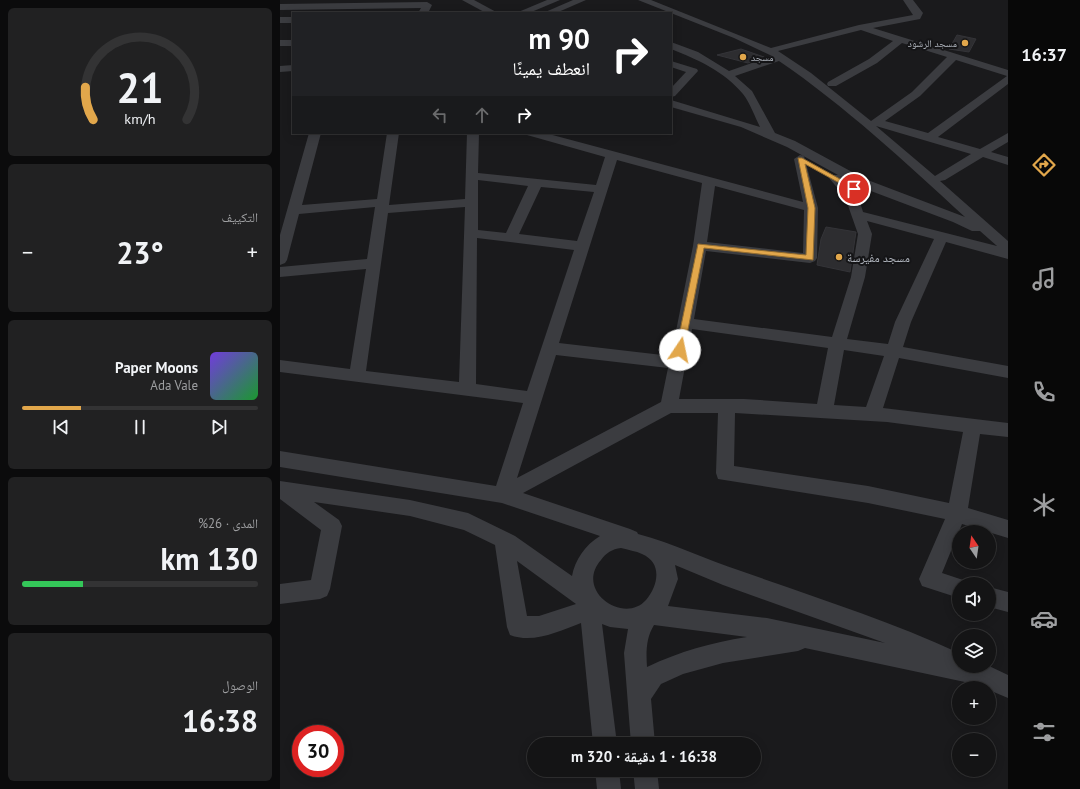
<!DOCTYPE html>
<html lang="ar">
<head>
<meta charset="utf-8">
<style>
	:root { --surface:#141415; --page:#212122; --text:#f1f3f6; --muted:#9d9ea0; --line:#333334; --accent:#e2a74b }
	body { margin:0; font-family:"PT Sans","Noto Naskh Arabic",sans-serif; background:var(--page); color:var(--text); direction:rtl; height:100vh; display:flex; flex-direction:column; font-size:15px; white-space:nowrap }
	* { box-sizing:border-box; margin:0 }
	p { font-size:13px; color:var(--muted) }
	.icon { flex:none; width:22px; height:22px; fill:none; stroke:currentColor; stroke-width:2; stroke-linecap:round; stroke-linejoin:round }
	.map { position:relative; flex:1; overflow:hidden; direction:ltr }
	.side { display:flex; flex-direction:column; gap:8px; padding:8px; background:#0b0b0c; width:280px }
	.side>* { flex:none }
	.hud { position:absolute; left:12px; top:12px; width:380px; height:122px; border-radius:0px; box-shadow:0 2px 10px #0003,0 0 0 1px var(--line); direction:rtl; background:#202124; color:#fff; overflow:hidden }
	.needle { width:26px; rotate:347deg }
	.buttons { position:absolute; left:672px; top:525px; display:grid; gap:8px }
	.buttons a { display:grid; place-items:center; width:44px; height:44px; border-radius:50%; background:var(--surface); box-shadow:0 2px 10px #0003,0 0 0 1px var(--line); font-size:20px }
	.speed { position:absolute; left:12px; top:725px; display:flex; gap:8px; font-size:20px; font-weight:700; text-align:center }
	.speed>* { display:grid; place-content:center; width:52px; height:52px; border-radius:50%; background:var(--surface); box-shadow:0 2px 10px #0003,0 0 0 1px var(--line); line-height:1 }
	.speed .limit { border:6px solid #d22; background:#fff; color:#111 }
	.pin { position:absolute; display:grid; place-items:center; width:34px; height:34px; color:#fff; margin:-17px; border:2px solid #fff; border-radius:50%; box-shadow:0 1px 4px #0007 }
	.me { position:absolute; width:44px; margin:-22px; rotate:11deg; stroke-linejoin:round; filter:drop-shadow(0 0 3px #0008) }
	.turn { display:flex; align-items:center; gap:14px; height:84px; padding:0 16px; font-size:18px }
	.turn .icon { width:52px; height:52px; stroke-width:2.5 }
	.turn b { display:block; font-size:28px; line-height:34px }
	.lanes { display:flex; align-items:center; height:38px; padding:0 16px; background:#0003; justify-content:center; gap:20px; direction:ltr }
	.lanes .off { opacity:.35 }
	.big { font-size:30px; font-weight:700; line-height:1.1 }
	.side .widget { flex:1; display:flex; flex-direction:column; justify-content:center; gap:6px; min-width:0; padding:0 14px; border-radius:6px; background:var(--page) }
	.side .dial { align-items:center; gap:0 }
	.dial svg { height:104px; overflow:visible; fill:none; stroke:var(--line); stroke-width:7; stroke-linecap:round; text-anchor:middle }
	.dial text { fill:var(--text); stroke:none }
	.song { display:flex; align-items:center; gap:12px }
	.cover { width:48px; height:48px; border-radius:6px; background:linear-gradient(135deg,hsl(260 70% 55%),hsl(130 70% 35%)) }
	.played { height:4px; border-radius:2px; background:linear-gradient(90deg,var(--accent) 25%,var(--line) 25%) }
	.keys { display:flex; justify-content:space-around; direction:ltr }
	.heat { display:flex; justify-content:space-between; align-items:center; font-size:22px; direction:ltr }
	.charge { height:6px; border-radius:3px; background:linear-gradient(90deg,#34c759 26%,var(--line) 0) }
	.trip { position:absolute; left:247px; top:737px; width:234px; height:40px; border-radius:20px; background:var(--surface); box-shadow:0 2px 10px #0003,0 0 0 1px var(--line); font-weight:700; line-height:40px; text-align:center; direction:rtl }
	main { display:flex; flex:1; min-height:0 }
	.tabs { display:flex; flex-direction:column; width:72px; justify-content:space-around; align-items:center; background:#080808; color:var(--muted) }
	.tabs .icon { width:28px; height:28px }
	.tabs .active { color:var(--accent) }
	.tabs b { font-size:18px; color:var(--text) }
	.map>svg:first-child { display:block }
	.building { fill:#2d2d30; stroke:#343438 }
	.lines { fill:none; stroke-linecap:round; stroke-linejoin:round }
	.minor { fill:#3b3c40; fill-rule:evenodd }
	.route { fill:#e2a74b; stroke:#936d31 }
	.poi-dot { fill:#e2a74b; stroke:#151517; stroke-width:1.5 }
	.labels { text-anchor:middle; dominant-baseline:central; stroke-width:4; stroke-linejoin:round; paint-order:stroke }
	.far-poi-label { font-size:10px; fill:#adb2ba; stroke:#151517; text-anchor:end }
	.poi-label { font-size:12px; fill:#adb2ba; stroke:#151517; text-anchor:start }
</style>
</head>
<body>
<main>
<nav class="tabs">
<b>16:37</b>
<svg class="icon active" aria-label="directions" viewBox="0 0 24 24"><path d="M12 3l9 9-9 9-9-9zM9 14v-3h6M13 9l2 2-2 2"/></svg>
<svg class="icon" aria-label="music" viewBox="0 0 24 24"><path d="M9 18V5l10-2v13"/><circle cx="6" cy="18" r="3"/><circle cx="16" cy="16" r="3"/></svg>
<svg class="icon" aria-label="phone" viewBox="0 0 24 24"><path d="M5 4h4l2 5-3 2q2 4 5 5l2-3 5 2v4C11 20 4 13 5 4z"/></svg>
<svg class="icon" aria-label="climate" viewBox="0 0 24 24"><path d="M12 3v18M4 7l16 10M4 17L20 7"/></svg>
<svg class="icon" aria-label="car" viewBox="0 0 24 24"><path d="M5 17H2v-5l4-1 3-4h7l3 4 3 1v5h-3M9 17h6M6 11h13"/><circle cx="7" cy="17" r="2"/><circle cx="17" cy="17" r="2"/></svg>
<svg class="icon" aria-label="filters" viewBox="0 0 24 24"><path d="M4 7h16M4 17h16"/><circle cx="9" cy="7" r="2"/><circle cx="15" cy="17" r="2"/></svg>
</nav>
<div class="map">
<svg width="728" height="789" viewBox="0 0 728 789">
	<rect width="100%" height="100%" fill="#1a1a1c"/>
	<g class="building">
		<polygon points="677,35 696,39 689,52 669,49"/>
		<polygon points="461,49 484,57 468,63 437,55"/>
		<polygon points="546,227 576,232 570,272 537,265 541,239"/>
	</g>
	<g class="lines">
		<g class="minor">
			<polygon points="182,0 194,0 218,13 206,13"/>
			<polygon points="267,0 280,0 249,13 236,13"/>
			<polygon points="293,0 306,0 276,13 263,13"/>
			<path d="M358,0H371L491,48L579,25L633,15L623,0H633L643,13L640,19L593,28L728,70V84L658,137L700,149L728,133V142L711,152L728,157V165L703,157L665,180L660,181L728,241V259L666,242L631,322L623,347L728,366V378L619,358L603,408L728,423V437L700,434L688,508L728,520V538L682,524L662,573L686,581L688,584H679V598L642,586L639,579L665,519L588,503L438,479L436,473L438,413H391L243,493L350,529L357,532L358,534C393,543 426,560 461,571C534,597 608,620 679,653V666H709L728,675V698L709,690V688L699,685L525,648L518,651L443,663L403,674L381,684L371,699L375,744H351L344,653L348,629L330,627L322,624L337,744H313L301,623C279,631 254,644 230,635L227,627L215,545L184,530L130,516L34,502L59,520L62,526L50,589L47,596L40,599L0,604V584L31,580L41,530L0,499V481L130,500L188,513L235,536L292,576C295,560 305,545 320,536L222,503L0,467V451L216,486L243,403L0,372V360L70,369L86,269L0,277V267L87,259L95,207L19,214L7,260L5,263L0,265V235L29,133H41L22,205L97,199L107,133H119L109,205L185,199L187,133H199L198,173L316,185L325,157L247,135L245,133H265L523,202L514,159L520,155L524,156L538,208L537,258L535,261L530,263L426,251L414,319L552,337L571,277L578,234L565,197L549,178L551,175H558L507,147L461,127L391,107V100L480,127C475,117 470,103 463,94C445,72 417,59 391,49V42L418,52L449,71L492,56L454,38ZM581,30L613,41L589,59L548,82L547,84L548,86H556L597,63L622,43L667,57L632,92L591,121L531,73L498,51ZM676,60L727,76L648,133L605,121L640,96ZM499,61C565,106 625,162 685,217L585,179L515,141L495,133L472,91L455,76ZM596,126L691,154L655,176ZM337,160L422,183L413,246L391,356L279,343ZM560,176L575,185L673,222L692,231H700L717,246L583,212L578,196ZM198,180L248,186L226,233L198,230ZM435,186L524,210L523,253L427,242ZM261,187L314,192L297,241L239,234ZM185,207L179,382L86,371L108,213ZM587,221L654,239L615,322L608,344L567,339L585,277L592,234ZM197,238L294,250L247,391L196,384ZM412,329L548,348L537,404L464,399H399ZM564,350L604,356L586,407L554,405ZM276,355L388,368L381,402L237,478ZM455,413L607,422L683,432L669,503L588,486L454,466ZM341,548C348,550 356,551 362,554C383,563 378,586 366,600C344,625 294,591 321,560C326,553 332,549 341,548ZM237,561L296,604L259,616H247ZM395,565L443,585L605,643L487,618L388,606L398,579ZM374,625L467,637C430,643 401,651 367,667C366,652 366,638 374,625Z"/>
			<polygon points="147,2 152,5 148,13 138,13 141,8 0,10 0,4"/>
			<rect x="0" y="17" width="13" height="6"/>
			<rect x="0" y="40" width="13" height="6"/>
			<polygon points="391,61 417,69 418,71 395,96 391,97 391,88 406,72 391,67"/>
			<polygon points="13,65 13,71 0,72 0,66"/>
			<polygon points="709,587 728,592 728,612 709,607"/>
			<polygon points="315,770 339,770 341,789 317,789"/>
			<polygon points="353,770 377,770 379,789 355,789"/>
		</g>
	</g>
	<polygon class="route" points="518,158 522,158 578,189 572,190 525,164 535,208 533,260 424,248 404,350 403,352 397,352 396,350 418,244 526,255 528,208"/>
	<g class="poi-dot">
		<circle cx="685" cy="43" r="4"/>
		<circle cx="463" cy="57" r="4"/>
		<circle cx="559" cy="257" r="4"/>
	</g>
	<g class="labels">
		<g class="far-poi-label">
			<text x="677" y="43">مسجد الرشود</text>
			<text x="471" y="57" text-anchor="start">مسجد</text>
		</g>
		<g class="poi-label">
			<text x="567" y="257">مسجد مفيرسة</text>
		</g>
	</g>
</svg>
<div class="buttons">
<a><svg class="needle" viewBox="-14 -14 28 28"><path d="M0-13l5 13h-10z" fill="#e53935"/><path d="M0 13l5-13h-10z" fill="#9d9ea0"/></svg></a>
<a><svg class="icon" aria-label="sound" viewBox="0 0 24 24"><path d="M4 9h4l5-4v14l-5-4H4zM17 9q2 3 0 6"/></svg></a>
<a><svg class="icon" aria-label="layers" viewBox="0 0 24 24"><path d="M12 4l9 5-9 5-9-5zM3 14l9 5 9-5"/></svg></a>
<a>+</a>
<a>−</a>
</div>
<div class="speed"><div class="limit">30</div></div>
<div class="pin" style="left:574px;top:189px;background:#d93025"><svg class="icon" aria-label="arrive" viewBox="0 0 24 24"><path d="M6 21V4h12l-3 4 3 4H6"/></svg></div>
<svg class="me" style="left:400px;top:350px" viewBox="-20 -20 40 40"><circle r="19" fill="#fff"/><path d="M0-13L10 11 0 6-10 11z" fill="#e2a74b"/></svg>
<div class="trip">16:38 · 1 دقيقة · 320 m</div>
<div class="hud">
<div class="turn"><svg class="icon" aria-label="right" viewBox="0 0 24 24"><path d="M7 20v-9h11M14 6l5 5-5 5"/></svg><div><b>90 m</b>انعطف يمينًا</div></div>
<div class="lanes"><svg class="icon off" aria-label="left" viewBox="0 0 24 24"><path d="M17 20v-9H6M10 6l-5 5 5 5"/></svg><svg class="icon off" aria-label="ahead" viewBox="0 0 24 24"><path d="M12 20V5M6 11l6-6 6 6"/></svg><svg class="icon" aria-label="right" viewBox="0 0 24 24"><path d="M7 20v-9h11M14 6l5 5-5 5"/></svg></div>
</div>
</div>
<section class="side">
<div class="widget dial"><svg viewBox="0 0 100 80">
<path d="M14 69A42 42 0 1 1 86 69"/>
<path d="M14 69A42 42 0 0 1 8 44" stroke="#e2a74b"/>
<text x="50" y="56" font-size="32" font-weight="700">21</text>
<text x="50" y="72" font-size="11">km/h</text>
</svg></div>
<div class="widget"><p>التكييف</p>
<div class="heat"><a>−</a><b class="big">23°</b><a>+</a></div>
</div>
<div class="widget">
<div class="song"><i class="cover"></i><div><b>Paper Moons</b><p>Ada Vale</p></div></div>
<div class="played"></div>
<div class="keys"><svg class="icon" aria-label="previous" viewBox="0 0 24 24"><path d="M18 5L8 12l10 7zM5 5v14"/></svg><svg class="icon" aria-label="pause" viewBox="0 0 24 24"><path d="M8 5v14M16 5v14"/></svg><svg class="icon" aria-label="next" viewBox="0 0 24 24"><path d="M6 5l10 7-10 7zM19 5v14"/></svg></div>
</div>
<div class="widget"><p>المدى · 26%</p><b class="big">130 km</b><div class="charge"></div></div>
<div class="widget"><p>الوصول</p><b class="big">16:38</b></div>
</section>
</main>
</body>
</html>
